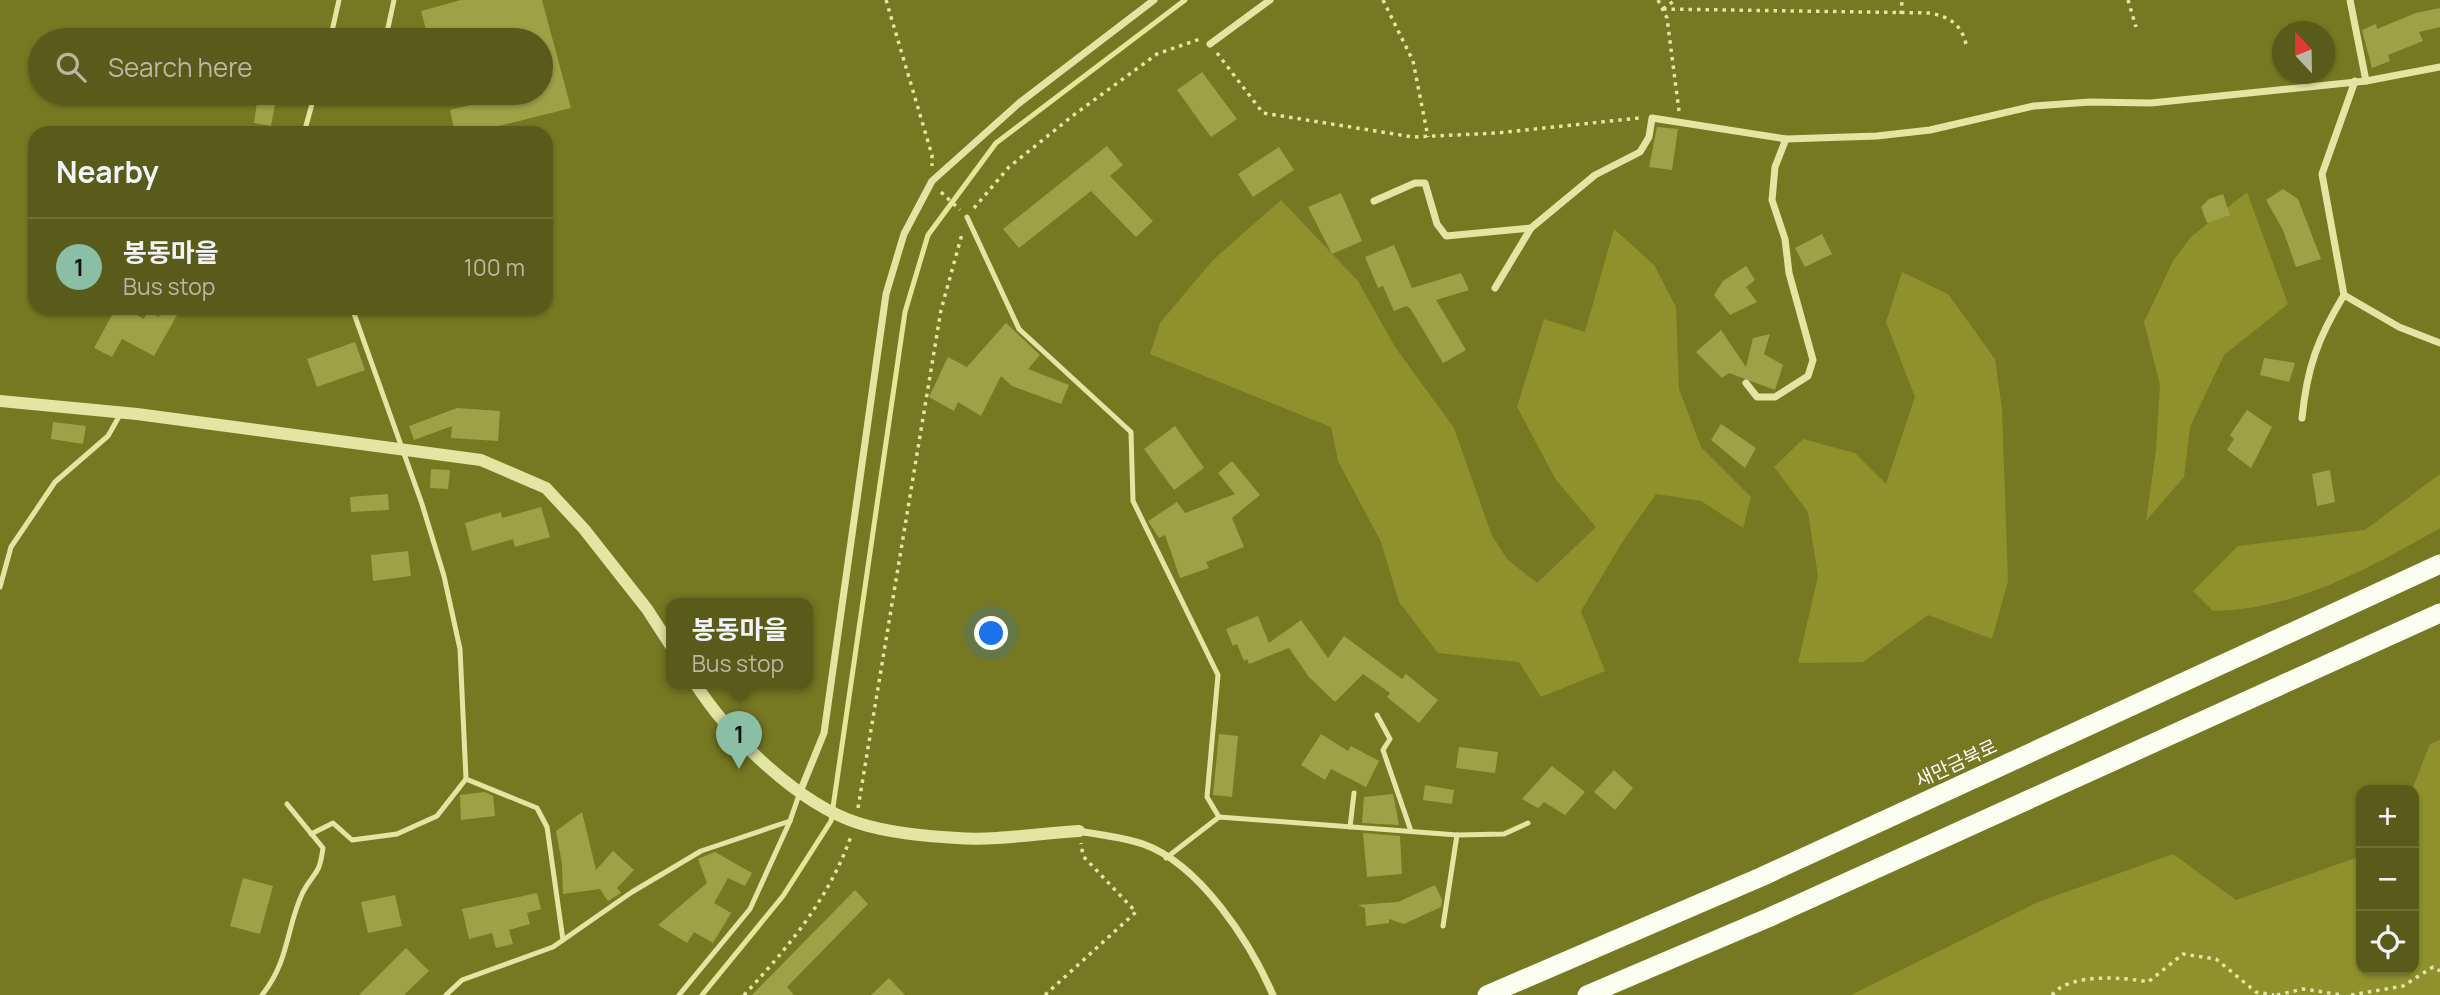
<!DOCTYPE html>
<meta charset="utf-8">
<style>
:root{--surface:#585b1a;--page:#616427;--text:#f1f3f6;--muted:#b7b9a2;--line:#6d7039;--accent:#8abfa5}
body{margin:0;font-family:Manrope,"Noto Sans KR",sans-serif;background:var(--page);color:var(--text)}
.controls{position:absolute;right:21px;bottom:21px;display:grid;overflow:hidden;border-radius:14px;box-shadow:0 2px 5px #0004}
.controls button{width:63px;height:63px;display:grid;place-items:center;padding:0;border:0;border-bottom:2px solid var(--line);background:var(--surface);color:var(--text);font:35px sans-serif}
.compass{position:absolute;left:2272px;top:21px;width:63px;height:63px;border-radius:50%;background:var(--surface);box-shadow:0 2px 5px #0004;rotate:338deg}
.you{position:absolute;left:992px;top:634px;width:24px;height:24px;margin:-18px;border:5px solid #fff;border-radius:50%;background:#1a73e8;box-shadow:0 0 0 10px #1a73e833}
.badge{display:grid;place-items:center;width:46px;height:46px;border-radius:50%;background:var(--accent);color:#111;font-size:23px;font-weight:700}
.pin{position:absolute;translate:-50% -58px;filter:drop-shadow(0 2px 4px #0008)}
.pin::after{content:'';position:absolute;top:37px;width:24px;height:21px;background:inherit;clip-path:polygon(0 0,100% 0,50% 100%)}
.popup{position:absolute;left:666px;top:598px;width:147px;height:91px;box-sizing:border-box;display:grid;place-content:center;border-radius:14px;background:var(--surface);filter:drop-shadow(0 2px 5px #0005);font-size:23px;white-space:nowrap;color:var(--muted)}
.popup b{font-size:26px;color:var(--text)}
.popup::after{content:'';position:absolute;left:50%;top:100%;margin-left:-14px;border:14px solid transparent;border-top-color:var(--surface)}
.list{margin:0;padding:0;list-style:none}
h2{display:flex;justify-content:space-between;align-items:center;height:91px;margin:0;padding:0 28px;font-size:30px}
h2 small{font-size:23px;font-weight:400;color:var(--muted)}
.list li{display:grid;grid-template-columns:46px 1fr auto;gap:21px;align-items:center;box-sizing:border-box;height:98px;padding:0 28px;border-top:2px solid var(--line)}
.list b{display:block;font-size:26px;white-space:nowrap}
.list p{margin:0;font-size:23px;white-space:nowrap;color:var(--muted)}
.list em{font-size:23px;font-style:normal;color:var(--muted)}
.icon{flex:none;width:38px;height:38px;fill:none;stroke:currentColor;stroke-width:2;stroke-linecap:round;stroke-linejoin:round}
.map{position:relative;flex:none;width:2440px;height:995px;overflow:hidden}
.search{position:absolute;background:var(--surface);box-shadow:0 2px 5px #0004;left:28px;top:28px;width:525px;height:77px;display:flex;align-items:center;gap:18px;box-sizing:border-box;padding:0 24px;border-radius:38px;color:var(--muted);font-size:26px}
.panel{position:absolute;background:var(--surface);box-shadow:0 2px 5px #0004;left:28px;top:126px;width:525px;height:189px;border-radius:21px}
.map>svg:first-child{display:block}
.green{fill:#8e912c}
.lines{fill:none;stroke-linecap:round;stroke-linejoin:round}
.stream{stroke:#e5e697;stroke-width:5}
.building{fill:#9ea146}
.path{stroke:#e3e5a3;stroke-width:3.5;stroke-dasharray:3.5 5;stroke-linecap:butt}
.service{stroke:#e3e5a3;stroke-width:5}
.minor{stroke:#e3e5a3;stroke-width:7}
.tertiary{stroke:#e3e5a3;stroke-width:12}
.trunk{stroke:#fcfef2;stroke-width:19}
.labels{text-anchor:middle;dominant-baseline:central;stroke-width:7;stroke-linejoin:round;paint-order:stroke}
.street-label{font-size:19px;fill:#fff;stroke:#767922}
</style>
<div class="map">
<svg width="2440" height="995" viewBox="0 0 2440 995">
<rect width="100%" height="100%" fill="#767922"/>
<g class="green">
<path d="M2247,192L2288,304L2224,355L2190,427L2184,477L2146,521L2156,450L2160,385L2144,322L2173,261L2191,237Z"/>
<path d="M1281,200L1358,281L1395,347L1454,428L1492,536L1508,560L1537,583L1596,527L1556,480L1517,407L1544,319L1585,332L1614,229L1654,265L1676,307L1679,389L1701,447L1751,497L1743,528L1701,501L1656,494L1623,541L1581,611L1605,671L1541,697L1519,662L1438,653L1399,602L1381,542L1338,461L1331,427L1150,354L1160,323L1212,261Z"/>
<path d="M1902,272L1948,294L1995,359L2002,409L2008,581L1992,639L1928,615L1863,662L1798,663L1818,576L1808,512L1774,467L1803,439L1855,453L1886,484L1915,397L1886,322Z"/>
<path d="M2440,474V528C2370,568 2295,610 2213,611L2193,591L2238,546L2365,530Z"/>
<path d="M2440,740V995H1851L2038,902L2173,854L2236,900L2361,856V969H2414L2412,790L2430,744Z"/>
</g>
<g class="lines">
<path class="stream" d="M702,995L783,896L831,821L905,312L928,235L996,143L1185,0"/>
</g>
<g class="building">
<path d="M461,0H542L571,108L471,133H455L450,110L519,93H541V40H452V35L429,40L421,11Z"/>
<path d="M2440,8V27L2419,32L2423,41L2388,55L2390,61L2372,68L2362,30L2376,24L2377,29L2416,13Z"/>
<path d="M1202,72L1237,119L1211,137L1177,90Z"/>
<path d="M257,102L275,105L271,126L254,123Z"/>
<path d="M1657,127L1678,129L1672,170L1649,167Z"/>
<path d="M1107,146L1123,165L1110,176L1153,221L1136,237L1091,191L1019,248L1003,229Z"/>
<path d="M1279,147L1294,170L1253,197L1238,174Z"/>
<path d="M2283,189L2298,199L2321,259L2296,267L2283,230L2266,200Z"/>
<path d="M1341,193L1362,241L1332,254L1308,207Z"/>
<path d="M2223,194L2230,215L2207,223L2201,207L2209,199Z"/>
<path d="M1822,234L1832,254L1805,267L1795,248Z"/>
<path d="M1394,245L1412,288L1461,273L1469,290L1436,300L1466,350L1443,363L1410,308L1406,306L1394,311L1383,286L1378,288L1365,257Z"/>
<path d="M1746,266L1755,280L1746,287L1757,302L1730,315L1714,295L1723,281Z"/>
<path d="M116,308H125L144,319L148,311L159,317L162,308H181L154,356L122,339L112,357L94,348Z"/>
<path d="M1006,323L1040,355L1028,369L1069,385L1061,404L1012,386L1001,376L981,416L958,402L954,411L929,397L948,357L967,367Z"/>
<path d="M1721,330L1746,367L1753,338L1770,334L1764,354L1783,365L1775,390L1729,373L1722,378L1696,352Z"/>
<path d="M355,342L365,370L317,387L307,359Z"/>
<path d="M2264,358L2295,363L2289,382L2260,375Z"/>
<path d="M457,408L500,411L498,441L451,438L452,426L414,440L409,426Z"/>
<path d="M2247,410L2272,427L2251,468L2227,450L2234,439L2230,435Z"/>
<path d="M53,422L86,426L83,444L51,439Z"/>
<path d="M1721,424L1756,448L1745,468L1711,440Z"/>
<path d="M1175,426L1204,468L1174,490L1144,449Z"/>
<path d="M1232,461L1260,495L1232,518L1244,547L1206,562L1209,568L1180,578L1165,535L1159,538L1148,521L1177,502L1185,513L1235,494L1218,473Z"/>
<path d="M431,469L450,470L448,489L430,488Z"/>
<path d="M2330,470L2335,502L2317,506L2312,474Z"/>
<path d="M388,494L389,510L351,512L350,497Z"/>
<path d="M541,507L550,537L515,547L513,539L472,551L465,523L501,512L502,518Z"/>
<path d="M408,551L411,576L373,581L371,555Z"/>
<path d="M1258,616L1269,643L1301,620L1328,658L1344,636L1402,679L1406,674L1438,700L1419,723L1387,697L1390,693L1363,674L1335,702L1309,677L1289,648L1249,664L1247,659L1244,661L1237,644L1233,646L1226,629Z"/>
<path d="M1219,734L1238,736L1232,797L1213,795Z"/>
<path d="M1321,734L1348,751L1351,746L1379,761L1366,787L1331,769L1325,780L1301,765Z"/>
<path d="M1459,747L1498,752L1495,773L1456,768Z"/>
<path d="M1552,766L1585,792L1565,815L1544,802L1538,808L1522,799Z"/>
<path d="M1614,770L1633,788L1615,810L1594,792Z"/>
<path d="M1425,785L1454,790L1452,804L1423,800Z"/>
<path d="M485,792L493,796L495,816L461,820L460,795Z"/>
<path d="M1393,794L1399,825L1362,823L1364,797Z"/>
<path d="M582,812L596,870L613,851L634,870L617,888L621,893L608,901L600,889L563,894L562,864L556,831Z"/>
<path d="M1363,833L1400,836L1402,874L1367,877Z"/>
<path d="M715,852L752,873L745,886L728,878L714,903L731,913L713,943L694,932L687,943L658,925L707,883L698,859Z"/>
<path d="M243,878L273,886L260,934L230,926Z"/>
<path d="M1435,885L1442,900L1441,907L1404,924L1389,919V923L1366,926L1365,908L1358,905L1398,902Z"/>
<path d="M855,890L868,904L787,987L794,995H752Z"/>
<path d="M537,893L541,909L527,913L530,924L509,930L513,944L496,948L492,933L469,939L462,909Z"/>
<path d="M395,895L402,926L368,933L361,902Z"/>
<path d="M406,948L429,971L404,995H359Z"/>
<path d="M889,978L905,995H871Z"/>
</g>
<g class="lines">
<g class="path">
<path d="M886,0L932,155V166"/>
<path d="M1383,0L1413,61L1428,137"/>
<path d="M1658,0L1667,18L1679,111"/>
<path d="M2128,0L2136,27"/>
<path d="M1663,9L1930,13C1950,17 1961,24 1966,44"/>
<path d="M1663,9L1675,0"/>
<path d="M1901,14L1902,0"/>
<path d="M1217,53L1263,113L1413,137L1497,133L1639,118"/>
<path d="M941,192L960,210"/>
<path d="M974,208L1009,167L1075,114L1157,54L1200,39"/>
<path d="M858,808L941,310L962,234"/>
<path d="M744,995C788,948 830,897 851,836"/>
<path d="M1045,995L1136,912L1083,856L1081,843"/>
<path d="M2052,995C2069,973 2123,977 2148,982L2183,954L2216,959L2256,992L2274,995"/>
<path d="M2277,995L2303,989L2343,995"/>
<path d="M2351,995L2403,986L2433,967L2440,971"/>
</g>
<g class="service">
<path d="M331,36L386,37L394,0"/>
<path d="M330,40L339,0"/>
<path d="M304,133L315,93"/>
<path d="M967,217L1019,329L1131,432L1133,501L1218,675L1207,797L1219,817"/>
<path d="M352,308L422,504L444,576L460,649L466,779"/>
<path d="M0,587L11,547L55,482L108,436L121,413"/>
<path d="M1377,715L1390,739L1383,750L1411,831"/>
<path d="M1350,827L1354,793"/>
<path d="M311,834L333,823L352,840L397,834L437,816L466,779L537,808L547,827L563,940"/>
<path d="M1166,858L1219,817L1457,835L1504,834L1528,823"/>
<path d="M1443,926L1457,835"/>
<path d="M262,995C290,960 286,927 303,892C315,870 319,877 323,848L287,804"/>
<path d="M446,995L462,980L553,947L632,892L701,851L790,821L800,792"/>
<path d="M679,995L750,909L790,821"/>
</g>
<g class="minor">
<path d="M2350,0L2366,81"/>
<path d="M1210,44L1270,0"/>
<path d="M2355,81L2322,174L2344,295L2399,327L2440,343"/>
<path d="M1374,201L1415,183H1425L1437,224L1446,236L1531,228"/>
<path d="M1495,288L1531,228L1595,175L1640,152L1649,137L1652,118L1786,139L1877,136L1930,130L2034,106L2090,102L2151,103L2366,81L2440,67"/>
<path d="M1746,383L1757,397H1775L1808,376L1813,360L1789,273L1785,239L1772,200L1775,167L1786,139"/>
<path d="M2302,418C2307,367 2318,338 2344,295"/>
<path d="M800,792L824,733L886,294L904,234L932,181L1018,104L1154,0"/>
<path d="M1079,831C1100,835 1123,837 1143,844C1200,864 1250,942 1273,995"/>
</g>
<g class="tertiary">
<path d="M0,401L137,414L481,460L546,488L584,529L647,609L671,646"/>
<path d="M695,683C728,735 798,804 858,823C889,833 925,836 957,838C997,841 1040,833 1079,831"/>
</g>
<g class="trunk">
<path d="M1487,995L1761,877L2440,564"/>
<path d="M1587,995L1770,917L2440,613"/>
</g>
</g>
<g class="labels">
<g class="street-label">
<text transform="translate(1956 763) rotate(-25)">새만금북로</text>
</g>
</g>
</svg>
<div class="controls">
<button>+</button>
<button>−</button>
<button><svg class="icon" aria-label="locate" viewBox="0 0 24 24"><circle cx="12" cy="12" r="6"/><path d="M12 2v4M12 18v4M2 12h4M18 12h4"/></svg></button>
</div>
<svg class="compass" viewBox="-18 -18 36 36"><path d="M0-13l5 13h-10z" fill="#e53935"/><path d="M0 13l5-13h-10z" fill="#b7b9a2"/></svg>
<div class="you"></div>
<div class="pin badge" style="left:739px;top:769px">1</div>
<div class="popup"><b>봉동마을</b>Bus stop</div>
<div class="search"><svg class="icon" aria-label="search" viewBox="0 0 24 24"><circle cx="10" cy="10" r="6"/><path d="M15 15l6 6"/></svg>Search here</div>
<section class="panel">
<h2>Nearby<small></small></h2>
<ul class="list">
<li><span class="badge">1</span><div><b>봉동마을</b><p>Bus stop</p></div><em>100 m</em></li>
</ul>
</section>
</div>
